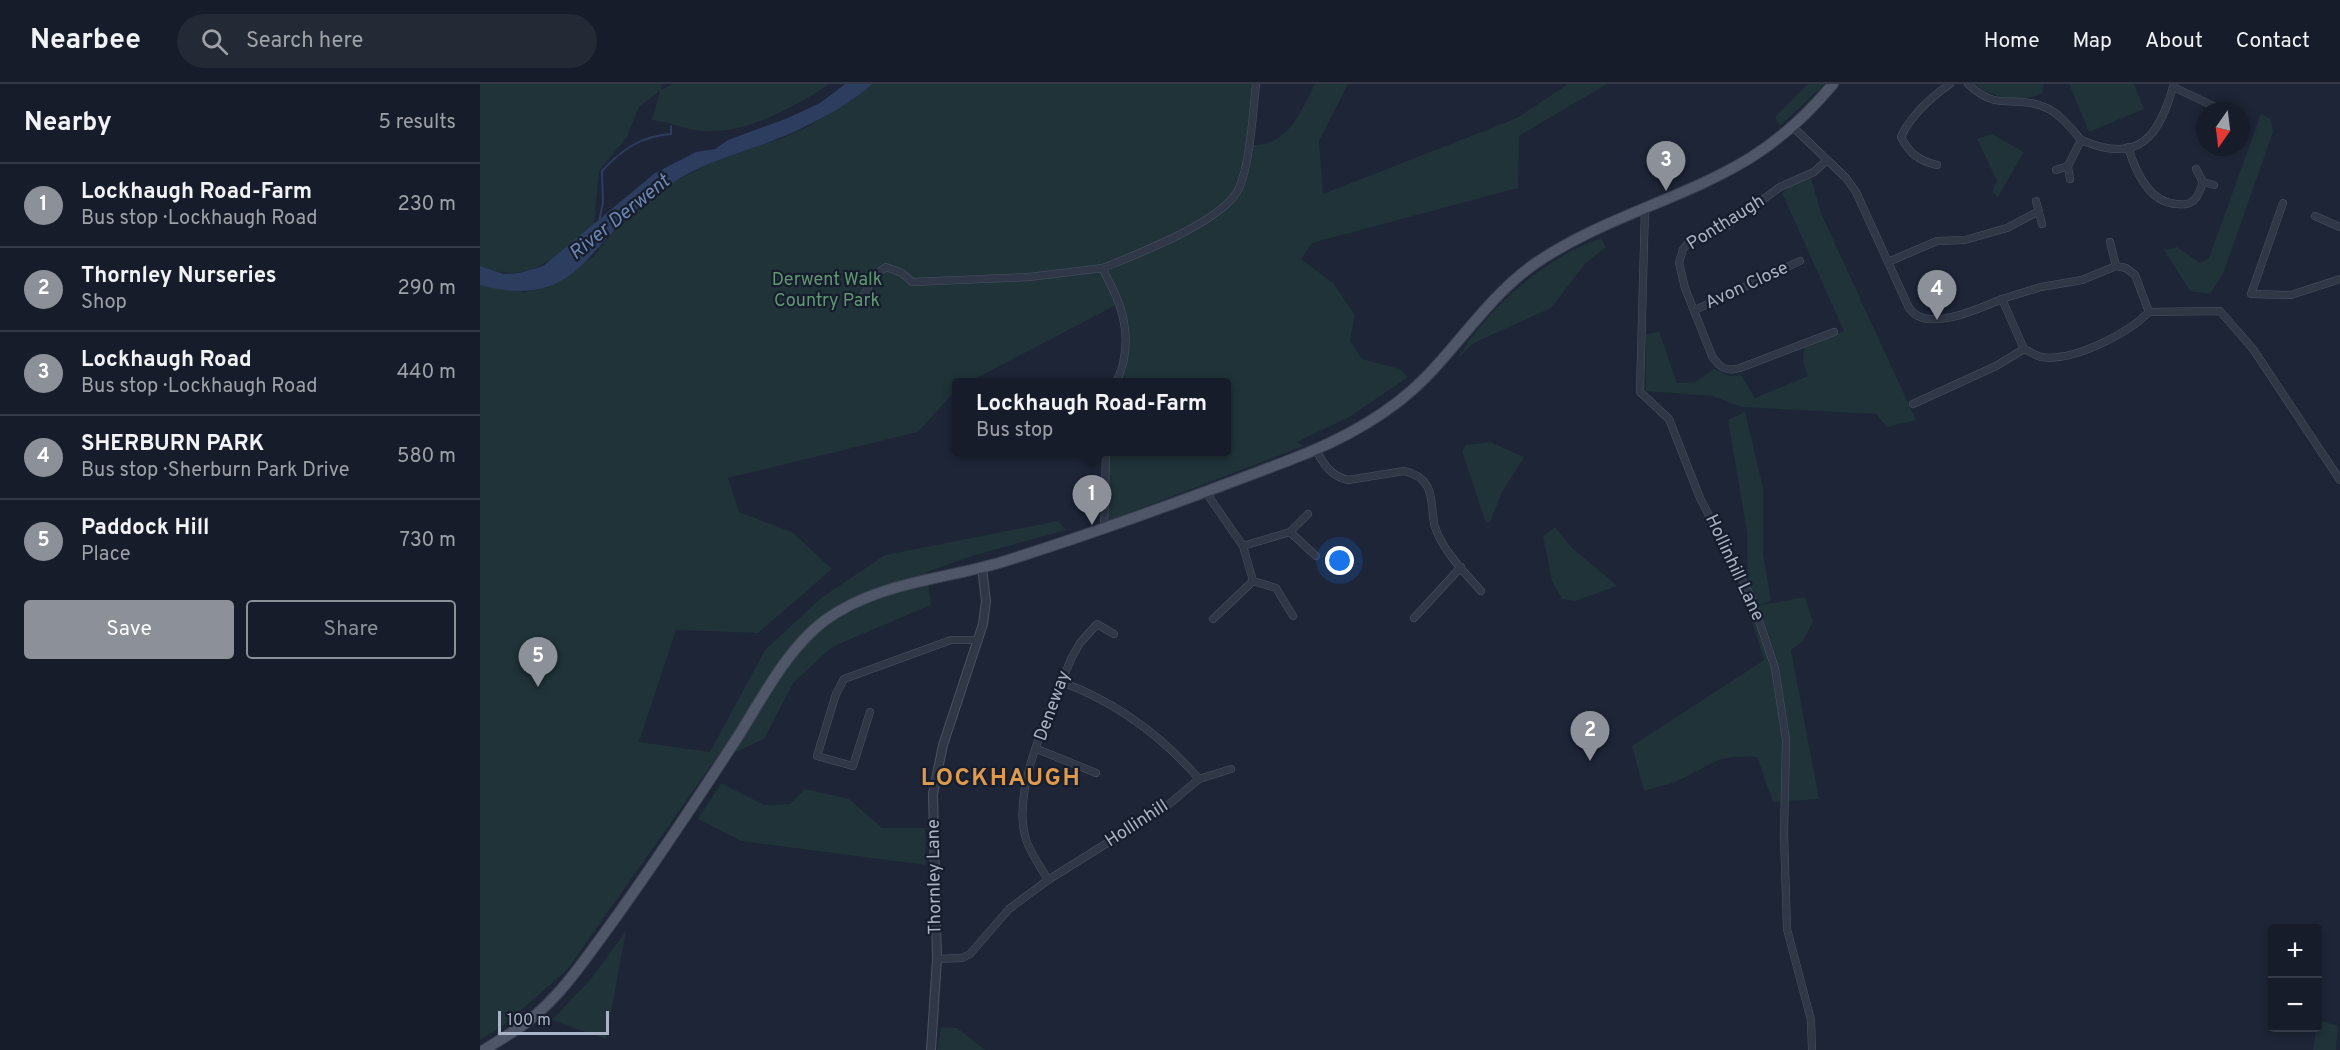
<!DOCTYPE html>
<meta charset="utf-8">
<style>
:root{--surface:#161c29;--page:#232935;--text:#f1f3f6;--muted:#9ea1a8;--line:#353a46;--accent:#8c9099}
body{margin:0;font-family:Overpass,sans-serif;background:var(--page);color:var(--text)}
.controls{position:absolute;right:18px;bottom:18px;display:grid;overflow:hidden;border-radius:6px;box-shadow:0 3px 9px #0003}
.controls button{width:54px;height:54px;display:grid;place-items:center;padding:0;border:0;border-bottom:2px solid var(--line);background:var(--surface);color:var(--text);font:30px sans-serif}
.compass{position:absolute;left:1716px;top:18px;width:54px;height:54px;border-radius:50%;background:var(--surface);box-shadow:0 3px 9px #0003;rotate:194deg}
.scale{position:absolute;left:18px;bottom:15px;width:111px;box-sizing:border-box;padding-left:6px;border:3px solid #aab2c5;border-top:0;font-size:16px;line-height:21px;white-space:nowrap;color:#aab2c5;-webkit-text-stroke:4px #161d2c;paint-order:stroke}
.you{position:absolute;left:860px;top:477px;width:21px;height:21px;margin:-15px;border:4px solid #fff;border-radius:50%;background:#1a73e8;box-shadow:0 0 0 9px #1a73e833}
.badge{display:grid;place-items:center;width:39px;height:39px;border-radius:50%;background:var(--accent);color:#fff;font-size:20px;font-weight:700}
.pin{position:absolute;translate:-50% -50px;filter:drop-shadow(0 2px 3px #0008)}
.pin::after{content:'';position:absolute;top:32px;width:21px;height:18px;background:inherit;clip-path:polygon(0 0,100% 0,50% 100%)}
.popup{position:absolute;left:472px;top:294px;width:279px;height:78px;box-sizing:border-box;display:grid;place-content:center;border-radius:6px;background:var(--surface);filter:drop-shadow(0 2px 4px #0005);font-size:20px;white-space:nowrap;color:var(--muted)}
.popup b{font-size:22px;color:var(--text)}
.popup::after{content:'';position:absolute;left:50%;top:100%;margin-left:-12px;border:12px solid transparent;border-top-color:var(--surface)}
.list{margin:0;padding:0;list-style:none}
h2{display:flex;justify-content:space-between;align-items:center;height:78px;margin:0;padding:0 24px;font-size:26px}
h2 small{font-size:20px;font-weight:400;color:var(--muted)}
.list li{display:grid;grid-template-columns:39px 1fr auto;gap:18px;align-items:center;box-sizing:border-box;height:84px;padding:0 24px;border-top:2px solid var(--line)}
.list b{display:block;font-size:22px;white-space:nowrap}
.list p{margin:0;font-size:20px;white-space:nowrap;color:var(--muted)}
.list em{font-size:20px;font-style:normal;color:var(--muted)}
.actions{display:flex;gap:12px;padding:18px 24px}
.actions a{flex:1;padding:14px 0;border:2px solid var(--accent);border-radius:6px;text-align:center;font-size:21px;color:var(--accent)}
.actions .main{background:var(--accent);color:#fff}
.icon{flex:none;width:33px;height:33px;fill:none;stroke:currentColor;stroke-width:2;stroke-linecap:round;stroke-linejoin:round}
.map{position:relative;flex:none;width:1860px;height:966px;overflow:hidden}
header{display:flex;align-items:center;gap:36px;box-sizing:border-box;height:84px;padding:0 30px;background:var(--surface);border-bottom:2px solid var(--line)}
header strong{font-size:28px}
nav{display:flex;gap:33px;margin-inline-start:auto;font-size:21px}
.search{width:420px;height:54px;background:var(--page);display:flex;align-items:center;gap:15px;box-sizing:border-box;padding:0 21px;border-radius:33px;color:var(--muted);font-size:22px}
main{display:flex}
aside{flex:1;background:var(--surface)}
.map>svg:first-child{display:block}
.green{fill:#1f3338}
.water{fill:#2c3d5f}
.lines{fill:none;stroke-linecap:round;stroke-linejoin:round}
.stream{stroke:#2c3d5f;stroke-width:2}
.minor-casing{stroke:#4b5263;stroke-width:8}
.tertiary-casing{stroke:#4b5263;stroke-width:10}
.primary-casing{stroke:#3a4151;stroke-width:12}
.minor{stroke:#303848;stroke-width:7}
.tertiary{stroke:#303848;stroke-width:8}
.primary{stroke:#4e5668;stroke-width:10}
.labels{text-anchor:middle;dominant-baseline:central;stroke-width:4.5;stroke-linejoin:round;paint-order:stroke}
.street-label{font-size:18px;fill:#aab2c5;stroke:#161d2c}
.park-label{font-size:18px;fill:#609772;stroke:#161d2c}
.water-label{font-size:20px;font-style:italic;fill:#6e85b2;stroke:#161d2c}
.district-label{font-size:24px;font-weight:bold;letter-spacing:1.5px;fill:#de9a4c;stroke:#161d2c}
</style>
<header>
<strong>Nearbee</strong>
<div class="search"><svg class="icon" aria-label="search" viewBox="0 0 24 24"><circle cx="10" cy="10" r="6"/><path d="M15 15l6 6"/></svg>Search here</div>
<nav><a>Home</a><a>Map</a><a>About</a><a>Contact</a></nav>
</header>
<main>
<aside>
<h2>Nearby<small>5 results</small></h2>
<ul class="list">
<li><span class="badge">1</span><div><b>Lockhaugh Road-Farm</b><p>Bus stop · Lockhaugh Road</p></div><em>230 m</em></li>
<li><span class="badge">2</span><div><b>Thornley Nurseries</b><p>Shop</p></div><em>290 m</em></li>
<li><span class="badge">3</span><div><b>Lockhaugh Road</b><p>Bus stop · Lockhaugh Road</p></div><em>440 m</em></li>
<li><span class="badge">4</span><div><b>SHERBURN PARK</b><p>Bus stop · Sherburn Park Drive</p></div><em>580 m</em></li>
<li><span class="badge">5</span><div><b>Paddock Hill</b><p>Place</p></div><em>730 m</em></li>
</ul>
<div class="actions"><a class="main">Save</a><a>Share</a></div>
</aside>
<div class="map">
<svg width="1860" height="966" viewBox="0 0 1860 966">
<rect width="100%" height="100%" fill="#1d2537"/>
<g class="green">
<path d="M0,0H182L181,6L193,0H350C314,23 265,51 221,47C204,45 189,38 172,36L180,7L159,23L147,53L119,87L114,140C76,171 51,203 0,182Z"/>
<path d="M393,0H776L769,61C808,63 820,29 835,0H868L839,57L843,110L1037,34L1088,0H1127L1039,52L1038,104L832,159L821,175L853,199L875,231L870,257L882,275L920,285L928,293L871,332L817,358L824,362L625,438L626,368H747V298H636L647,247L638,220L489,298H477V305L438,348L248,394L259,428L312,448L352,485L278,549L196,546L159,658L230,668L285,566L341,514L405,471L578,437L586,446L495,471L447,488L451,521L352,563L314,598L284,655L258,667L240,669L87,886L24,941L0,956V201L44,208L68,203L114,172L132,149L188,101L240,74L300,55L331,41Z"/>
<path d="M1328,0H1345L1300,42L1295,33Z"/>
<path d="M1496,0H1564L1562,9C1545,19 1510,15 1496,0Z"/>
<path d="M1589,0H1654L1664,25L1609,48Z"/>
<path d="M1781,30L1791,35L1793,48L1743,190L1730,210L1710,207L1684,166L1697,163L1720,179L1729,174Z"/>
<path d="M1512,50L1544,68L1518,113L1512,108L1517,97L1497,55Z"/>
<path d="M1331,94L1341,129L1436,336L1407,343L1396,330L1262,323L1232,312L1166,307V251L1179,247L1197,299L1215,298L1234,285L1250,292L1261,291L1275,314L1328,292L1323,278L1324,264L1364,247L1302,109L1315,99Z"/>
<path d="M1121,154L1126,163L1105,180L1071,224L994,259L978,274C1008,222 1065,174 1121,154Z"/>
<path d="M1265,328L1283,404V470L1291,517L1276,522L1325,513L1333,538L1323,557L1311,566L1339,715L1293,718L1277,673C1235,670 1235,680 1201,695C1190,701 1176,703 1164,707L1152,662L1284,576L1268,524L1267,449L1248,336Z"/>
<path d="M1010,358L1044,373L1022,408L1010,438L1006,439L982,367L986,361Z"/>
<path d="M1075,443L1091,463L1137,502L1095,517L1082,515L1072,497L1063,452Z"/>
<path d="M241,699L284,721L310,720L325,705L369,715L402,744H445L446,781L261,757L218,735Z"/>
<path d="M146,847L126,955L72,936L111,895Z"/>
<path d="M1838,936L1858,942L1856,966H1833Z"/>
<path d="M461,943L477,944L505,966H457Z"/>
</g>
<path class="water" d="M365,0H393C366,22 334,40 302,53C264,69 224,77 189,101C169,114 150,131 133,148C113,168 96,194 67,203C45,210 22,207 0,201V182L24,190L39,189L63,182L175,89L216,68L235,65L248,56L308,34L340,19Z"/>
<g class="lines">
<path class="stream" d="M119,138L123,118L122,87C142,65 162,52 191,50V42"/>
<g class="minor-casing">
<g id="minor">
<path d="M1488,0C1518,28 1530,11 1562,22C1579,28 1590,43 1601,56"/>
<path d="M1693,3L1744,27"/>
<path d="M1313,43L1366,94L1376,108L1429,224C1446,250 1500,224 1522,215L1544,265C1549,267 1556,272 1561,273C1593,278 1647,250 1669,228"/>
<path d="M1648,63C1655,86 1669,119 1697,120C1703,121 1711,120 1715,115C1719,111 1721,103 1723,98L1716,85"/>
<path d="M1347,76L1334,88L1300,103L1248,141L1209,158L1203,165L1199,179L1205,204L1232,272C1240,284 1246,288 1260,284L1354,248"/>
<path d="M1457,81C1439,77 1429,69 1421,53C1431,31 1450,14 1470,0"/>
<path d="M1576,86L1588,82"/>
<path d="M1590,95L1588,82L1601,56C1659,81 1679,53 1694,0"/>
<path d="M1723,98L1734,101"/>
<path d="M1556,117L1562,140"/>
<path d="M1803,119L1771,210L1811,211L1860,195"/>
<path d="M1165,124L1160,308L1189,335L1220,414L1271,513L1295,584L1306,656L1304,750L1307,845L1331,936L1332,966"/>
<path d="M1835,132L1860,143"/>
<path d="M1630,158L1636,182"/>
<path d="M1408,178L1457,157L1485,156L1527,144L1559,127"/>
<path d="M1522,215L1561,203L1602,196L1636,182L1646,184L1655,191L1669,228"/>
<path d="M378,219L388,205L386,197L406,183L422,189L432,198L549,193L623,184"/>
<path d="M1215,226L1320,177"/>
<path d="M1669,228L1740,227L1773,265L1860,396"/>
<path d="M636,298C650,271 648,238 635,210C631,201 626,193 623,184C655,171 745,137 759,104C770,80 773,28 776,0"/>
<path d="M1433,320L1516,282L1544,265"/>
<path d="M836,366C844,381 851,392 868,396L924,387C934,389 942,393 947,402C954,414 951,430 955,443C963,467 985,489 1001,507"/>
<path d="M725,407L763,462L810,448L836,472"/>
<path d="M624,445L626,368"/>
<path d="M810,448L828,430"/>
<path d="M773,497L796,504L813,532"/>
<path d="M934,534L981,483"/>
<path d="M733,535L773,497L763,462"/>
<path d="M390,628L373,682L337,672L356,610L364,595L471,556H499"/>
<path d="M557,665L616,689"/>
<path d="M719,695L751,685"/>
<path d="M568,796C561,783 550,769 546,755C530,705 572,623 591,575L600,559L617,540L634,550"/>
<path d="M457,875L482,874L490,870L529,825L568,796L688,721L719,695C682,652 635,618 582,598"/>
</g>
</g>
<g class="tertiary-casing">
<path id="tertiary" d="M451,966L457,875L453,710L463,661L503,540L506,517L502,484"/>
</g>
<g class="primary-casing">
<path id="primary" d="M4,966C18,957 34,948 47,938C81,912 106,874 131,840C175,779 216,717 257,654C282,615 306,566 344,537C397,498 462,496 522,478C618,448 713,413 807,377C858,358 908,332 946,293C982,256 1011,211 1053,181C1120,134 1202,116 1270,74C1302,54 1329,29 1353,0"/>
</g>
<use href="#minor" class="minor"/>
<use href="#tertiary" class="tertiary"/>
<use href="#primary" class="primary"/>
</g>
<g class="labels">
<g class="street-label">
<text transform="translate(1246 139) rotate(-32)">Ponthaugh</text>
<text transform="translate(1267 202) rotate(-25)">Avon Close</text>
<text transform="translate(1254 484) rotate(65)">Hollinhill Lane</text>
<text transform="translate(573 622) rotate(-70)">Deneway</text>
<text transform="translate(657 740) rotate(-33)">Hollinhill</text>
<text transform="translate(455 793) rotate(-91)">Thornley Lane</text>
</g>
<g class="park-label">
<text x="347" y="196">Derwent Walk<tspan x="347" dy="21">Country Park</tspan></text>
</g>
<g class="water-label">
<text transform="translate(140 134) rotate(-39)">River Derwent</text>
</g>
<g class="district-label">
<text x="521" y="695">LOCKHAUGH</text>
</g>
</g>
</svg>
<div class="controls">
<button>+</button>
<button>−</button>
</div>
<svg class="compass" viewBox="-18 -18 36 36"><path d="M0-13l5 13h-10z" fill="#e53935"/><path d="M0 13l5-13h-10z" fill="#9ea1a8"/></svg>
<div class="scale">100 m</div>
<div class="you"></div>
<div class="pin badge" style="left:612px;top:441px">1</div>
<div class="popup"><b>Lockhaugh Road-Farm</b>Bus stop</div>
<div class="pin badge" style="left:1110px;top:677px">2</div>
<div class="pin badge" style="left:1186px;top:107px">3</div>
<div class="pin badge" style="left:1457px;top:236px">4</div>
<div class="pin badge" style="left:58px;top:603px">5</div>
</div>
</main>
